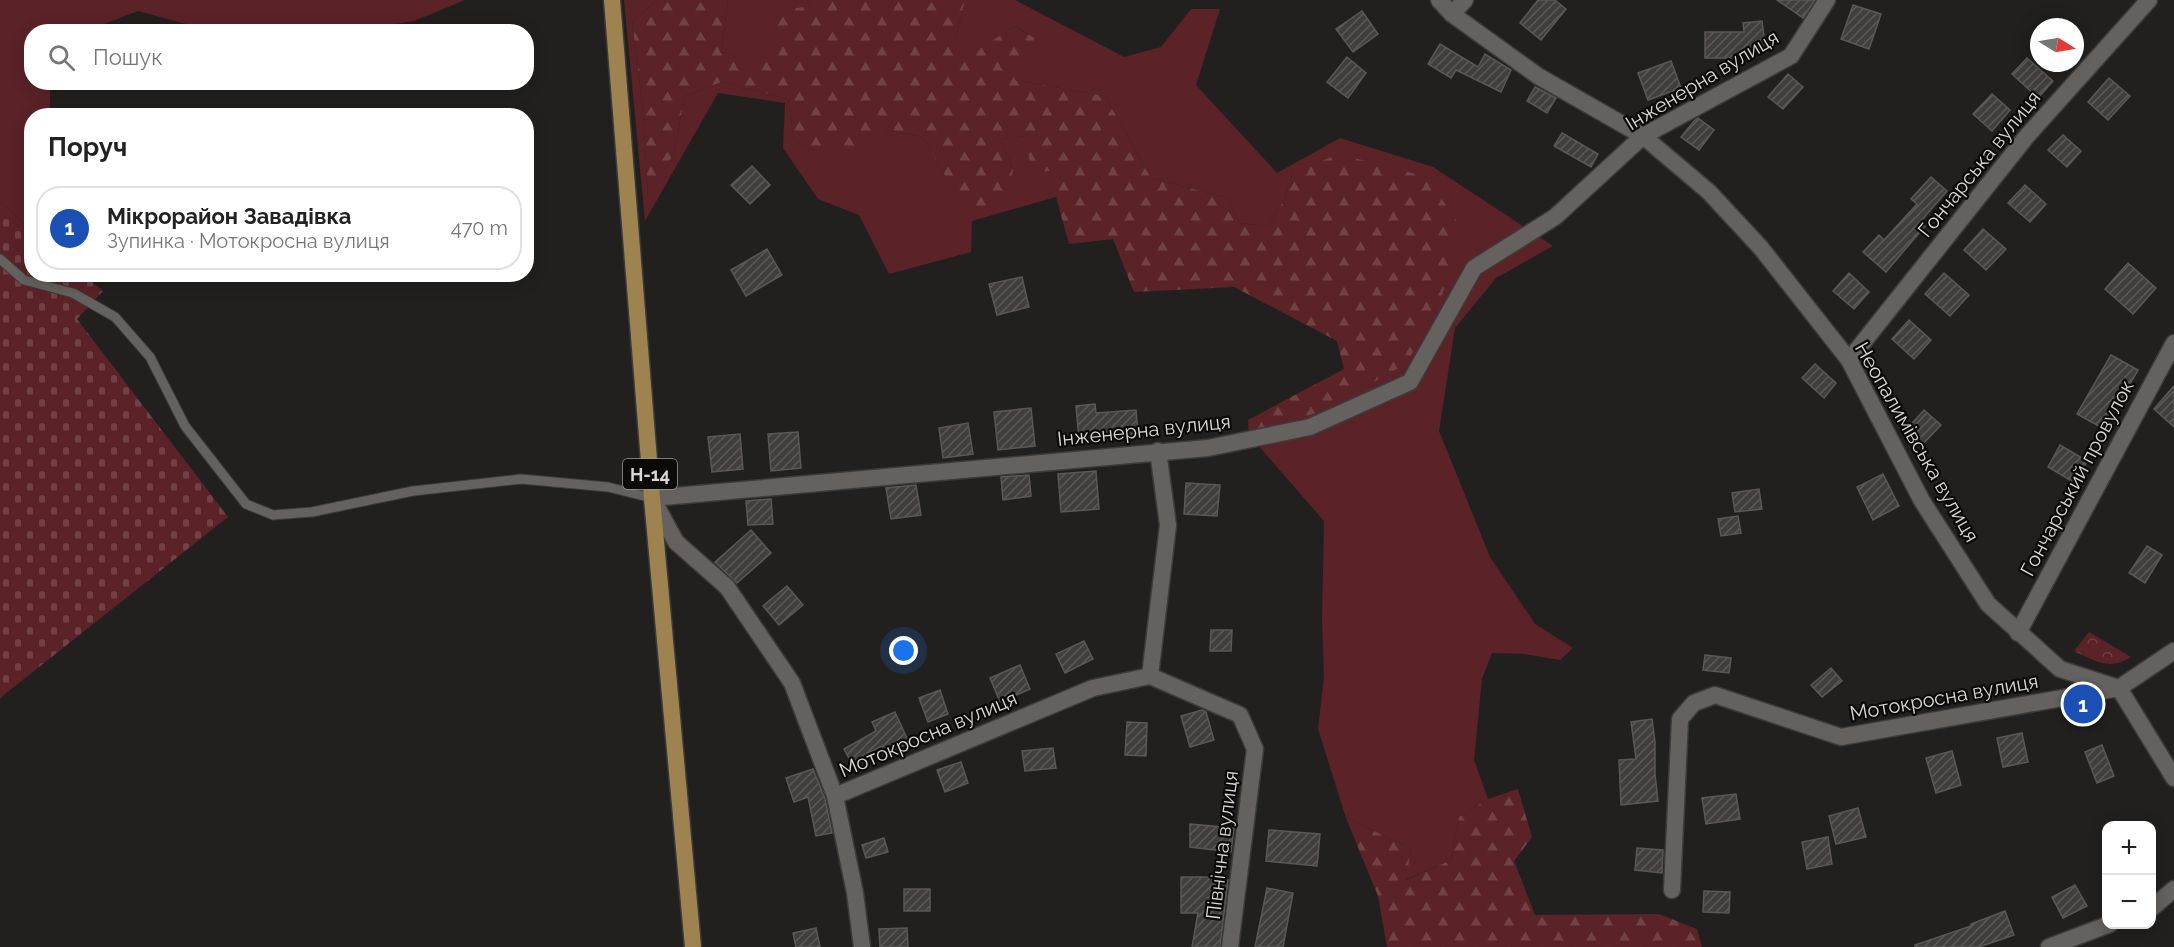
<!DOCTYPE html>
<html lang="uk">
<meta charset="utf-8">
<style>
:root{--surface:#fff;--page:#f6f6f6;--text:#222;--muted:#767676;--line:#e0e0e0;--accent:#ea580c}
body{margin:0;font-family:Raleway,sans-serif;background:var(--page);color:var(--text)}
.controls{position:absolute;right:18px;bottom:18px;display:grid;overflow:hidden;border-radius:12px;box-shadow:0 3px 15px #0003}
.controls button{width:54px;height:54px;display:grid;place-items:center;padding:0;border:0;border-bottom:2px solid var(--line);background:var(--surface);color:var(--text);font:30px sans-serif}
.compass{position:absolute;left:2030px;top:18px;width:54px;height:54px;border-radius:50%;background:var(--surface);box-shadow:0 3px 15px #0003;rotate:101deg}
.you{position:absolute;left:904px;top:651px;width:21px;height:21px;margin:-15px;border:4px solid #fff;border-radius:50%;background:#1a73e8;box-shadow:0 0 0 9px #1a73e833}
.badge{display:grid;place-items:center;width:39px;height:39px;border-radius:50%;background:var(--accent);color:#fff;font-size:20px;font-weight:700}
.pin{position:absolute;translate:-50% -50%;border:3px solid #fff;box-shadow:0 2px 6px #0006}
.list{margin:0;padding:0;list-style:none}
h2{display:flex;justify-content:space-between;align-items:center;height:78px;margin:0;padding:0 24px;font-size:26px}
h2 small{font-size:20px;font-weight:400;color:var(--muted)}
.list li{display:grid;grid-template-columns:39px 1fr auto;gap:18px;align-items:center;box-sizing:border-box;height:84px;margin:0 12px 12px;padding:0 12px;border:2px solid var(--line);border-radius:24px}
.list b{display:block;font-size:22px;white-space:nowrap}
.list p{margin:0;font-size:20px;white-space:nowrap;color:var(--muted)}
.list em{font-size:20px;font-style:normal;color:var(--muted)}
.icon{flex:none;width:33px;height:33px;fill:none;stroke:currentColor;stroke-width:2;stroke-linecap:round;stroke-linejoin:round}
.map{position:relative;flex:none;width:2174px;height:947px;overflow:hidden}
.search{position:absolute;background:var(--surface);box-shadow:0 3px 15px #0003;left:24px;top:24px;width:510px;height:66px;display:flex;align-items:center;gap:15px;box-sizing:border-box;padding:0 21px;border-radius:24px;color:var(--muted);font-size:22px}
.panel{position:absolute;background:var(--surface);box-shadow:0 3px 15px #0003;left:24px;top:108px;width:510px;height:174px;border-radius:24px}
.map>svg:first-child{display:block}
.grass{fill:#5b2228}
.forest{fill:url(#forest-firs)}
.cemetery{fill:url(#cemetery-stones)}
.park{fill:url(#park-crowns)}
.building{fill:url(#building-hatch);stroke:#5b5756;stroke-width:1.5}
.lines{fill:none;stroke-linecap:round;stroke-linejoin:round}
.service-casing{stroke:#3d3b3a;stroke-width:11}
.minor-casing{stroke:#3d3b3a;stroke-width:19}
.primary-casing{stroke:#3d3b3a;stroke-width:19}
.service{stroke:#64615e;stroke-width:9}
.minor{stroke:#64615e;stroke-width:16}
.primary{stroke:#9e8250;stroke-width:16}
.labels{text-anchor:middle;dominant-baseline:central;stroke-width:4.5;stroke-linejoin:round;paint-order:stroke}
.shield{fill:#0b0a09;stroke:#9c9a99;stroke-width:1.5}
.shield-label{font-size:18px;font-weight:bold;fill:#dad8d7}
.street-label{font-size:20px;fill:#dad8d7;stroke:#0b0a09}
</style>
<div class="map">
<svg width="2174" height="947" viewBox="0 0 2174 947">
<defs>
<pattern id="forest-firs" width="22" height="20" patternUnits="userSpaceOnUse" patternTransform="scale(1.5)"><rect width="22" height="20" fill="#5b2228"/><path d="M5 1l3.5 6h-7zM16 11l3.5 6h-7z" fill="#724146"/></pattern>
<pattern id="cemetery-stones" width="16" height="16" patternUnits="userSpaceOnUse" patternTransform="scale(1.5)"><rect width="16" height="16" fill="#5b2228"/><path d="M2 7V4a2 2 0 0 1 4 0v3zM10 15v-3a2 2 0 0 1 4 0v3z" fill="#724146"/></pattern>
<pattern id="park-crowns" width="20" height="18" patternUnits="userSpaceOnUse" patternTransform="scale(1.5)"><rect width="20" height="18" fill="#5b2228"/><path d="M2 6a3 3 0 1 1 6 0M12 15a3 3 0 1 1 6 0" fill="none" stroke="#724146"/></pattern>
<pattern id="building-hatch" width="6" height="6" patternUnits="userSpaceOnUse" patternTransform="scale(1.5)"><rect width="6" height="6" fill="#413e3d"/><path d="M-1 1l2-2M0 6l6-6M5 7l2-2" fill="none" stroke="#5c5958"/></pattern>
</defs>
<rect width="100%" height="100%" fill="#22201e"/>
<g class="grass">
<path d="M0,0H465L414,21L353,31H212L138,11L86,31L32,32V82L50,83V115L32,116L31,229L0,202Z"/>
<path d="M624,0H658L632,21L643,110L648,198L674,153L685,96L722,82L788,99L794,140L815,151L842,149L885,130L923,137L945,176L1013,170L1001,139L1026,136L1065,169L1056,197L972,221L971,252L889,274L859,215L818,199L783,148L785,103L718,93L645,221Z"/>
<path d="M728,0H807L809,6L782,66L721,52Z"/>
<path d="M965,0H1015L1124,57L1161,47L1191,9H1220L1196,85L1277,173L1340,138L1433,167L1553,246L1496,278L1455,328L1439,431L1490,557L1535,624L1573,648L1560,660L1524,654L1492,653L1482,679L1474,760L1488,799L1459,817L1451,860L1405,880L1411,848L1346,818L1318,729L1324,676L1322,620L1324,521L1249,435L1407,363L1293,172L1285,198L1268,226L1239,223L1228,198L1151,178L1105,96L1014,80L1034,37L1014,26L977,52L955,41Z"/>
</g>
<g class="forest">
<path d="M658,0H728L721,52L781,65L768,13L809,6L807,0H965L955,41L977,51L1014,26L1035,38L1015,80L1105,96L1151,178L1228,198L1239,223L1268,226L1285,198L1293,172L1339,154L1427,177L1460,226L1442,296L1407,363L1325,410L1249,435L1248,420L1344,369L1337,341L1234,287L1134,292L1113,239L1069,244L1056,197L1064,169L1032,173L1025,136L1001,139L1013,170L1009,198L974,212L945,176L923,137L886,130L873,150L815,151L794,140L788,99L722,82L685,96L674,153L648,199L643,110L632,21Z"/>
<path d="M1518,789L1532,837L1514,861L1535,915L1659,914L1697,929L1702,947H1387L1378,896L1346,818L1411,848L1406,880L1451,860L1459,817L1488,799Z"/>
</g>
<path class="cemetery" d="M0,202L31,229L32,274L84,275L103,291L77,319L228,517L0,698Z"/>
<path class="park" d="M2089,632L2131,657C2109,671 2096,661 2074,651Z"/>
<g class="building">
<path d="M1538,0H1555L1566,9L1541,40L1520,23Z"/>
<path d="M1777,0H1815L1803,18Z"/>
<path d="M1853,5L1881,14L1869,49L1841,39Z"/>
<path d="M1362,11L1378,34L1353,52L1336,29Z"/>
<path d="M1762,21L1766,52L1731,56V58H1705V32H1744L1743,23Z"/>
<path d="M1440,44L1478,67L1485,54L1511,70L1501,92L1456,70L1451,78L1428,64Z"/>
<path d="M1347,57L1366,73L1348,98L1327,82Z"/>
<path d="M2027,58L2053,81L2038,98L2012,74Z"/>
<path d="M1671,61L1681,88L1648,100L1638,73Z"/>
<path d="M1788,74L1803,87L1783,109L1768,97Z"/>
<path d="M2109,78L2130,96L2108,120L2088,102Z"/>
<path d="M1535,87L1556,98L1547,113L1527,101Z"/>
<path d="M1992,94L2010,110L1992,131L1973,114Z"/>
<path d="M1698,118L1714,130L1699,150L1681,137L1694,121Z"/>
<path d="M1562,133L1598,154L1591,167L1554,146Z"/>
<path d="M2063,135L2081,151L2067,167L2048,150Z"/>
<path d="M752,166L770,185L750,204L731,185Z"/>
<path d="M1931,177L1947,191L1920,222L1925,226L1886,272L1863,252L1879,235L1884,240L1917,204L1911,199Z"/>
<path d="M2025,185L2046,204L2030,222L2008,203Z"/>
<path d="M1983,229L2006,249L1986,270L1964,250Z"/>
<path d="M767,249L782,275L746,296L731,270Z"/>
<path d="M2128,263L2156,288L2133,314L2105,289Z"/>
<path d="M1849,273L1869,292L1854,309L1833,291Z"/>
<path d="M1944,273L1969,295L1950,316L1925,294Z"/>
<path d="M1022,277L1029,307L997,315L989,284Z"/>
<path d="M1909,320L1931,340L1914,359L1892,339Z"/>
<path d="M2111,355L2138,370L2104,429L2077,414Z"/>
<path d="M1815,364L1836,383L1824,398L1802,378Z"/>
<path d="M2174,386V427L2154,409Z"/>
<path d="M1095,404L1096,413L1136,410L1138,434L1079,439L1076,406Z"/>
<path d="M1031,408L1035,446L998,450L994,412Z"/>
<path d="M1924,410L1941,425L1922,445L1906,430Z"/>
<path d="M968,423L973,454L943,458L939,428Z"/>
<path d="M798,432L801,468L771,471L768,434Z"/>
<path d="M740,434L743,469L712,472L708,437Z"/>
<path d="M2060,445L2087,461L2075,483L2048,467Z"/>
<path d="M1096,471L1099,509L1061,512L1058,474Z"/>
<path d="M1883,474L1899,506L1873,520L1857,487Z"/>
<path d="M1029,475L1031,496L1003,500L1001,477Z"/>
<path d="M1186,483L1220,485L1217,516L1184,514Z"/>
<path d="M916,485L921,515L891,519L886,488Z"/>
<path d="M1759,489L1762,509L1735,512L1732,493Z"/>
<path d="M771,499L773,524L748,525L746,501Z"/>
<path d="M1738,516L1741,533L1721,536L1718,519Z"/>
<path d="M751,530L771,553L737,583L715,562Z"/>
<path d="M2147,546L2162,555L2145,583L2129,573Z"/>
<path d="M787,586L803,605L779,625L763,606Z"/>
<path d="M1211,630H1232L1231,651H1210Z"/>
<path d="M1084,641L1093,659L1065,673L1056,654Z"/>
<path d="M1705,655L1731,658L1729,673L1703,670Z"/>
<path d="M1020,665L1030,689L1000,702L990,678Z"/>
<path d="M1831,668L1842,681L1822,697L1811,685Z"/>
<path d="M940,690L948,714L928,722L919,698Z"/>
<path d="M1202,710L1206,712L1214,740L1190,747L1181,716Z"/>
<path d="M895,712L909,743L885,754L882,746L851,762L844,749L876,731L872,722Z"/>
<path d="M1652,719L1655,742V774L1658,801L1621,805L1619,760L1636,759L1631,722Z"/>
<path d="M1127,722L1147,723L1146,756L1125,755Z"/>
<path d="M2022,733L2028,762L2003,767L1997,738Z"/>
<path d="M2102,745L2114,776L2097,783L2085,752Z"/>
<path d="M1053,748L1056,768L1025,771L1022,751Z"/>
<path d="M1952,751L1961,785L1936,793L1926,758Z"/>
<path d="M961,762L968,783L945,792L937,770Z"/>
<path d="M813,769L825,799L832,833L816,836L808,797L794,802L786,778Z"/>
<path d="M1736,794L1740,819L1706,824L1702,798Z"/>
<path d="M1858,808L1866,837L1836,844L1829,816Z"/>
<path d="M1190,824L1234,828L1231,852L1190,847Z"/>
<path d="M1269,830L1320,834L1317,866L1266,861Z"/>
<path d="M1828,837L1832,864L1807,869L1802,842Z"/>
<path d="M884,838L888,852L866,858L862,845Z"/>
<path d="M1637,848L1663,850L1662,873L1635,870Z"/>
<path d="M1181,877H1205L1228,880L1220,947H1192L1198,913H1181Z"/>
<path d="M2075,885L2087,906L2063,918L2052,897Z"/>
<path d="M1267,888L1293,893L1283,947H1255Z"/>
<rect x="904" y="889" width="26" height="22"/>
<path d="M1704,891L1730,892L1729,913L1703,912Z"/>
<path d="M2005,911L2014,935L1979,947H1915V945L1971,926V924Z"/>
<path d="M816,928L820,947H796L793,933Z"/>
<path d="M907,928L908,947H880L879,929Z"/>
</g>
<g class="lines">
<g class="service-casing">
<path id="service" d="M0,259L24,280L73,293L115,317L150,357L185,426L246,504L273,515L312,512L413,491L521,479L608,487L652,498"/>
</g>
<g class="minor-casing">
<g id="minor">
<path d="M1439,0L1452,14L1538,76L1643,136L1709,192L1761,248L1849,360L1922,501L1988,604L2060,669L2119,688L2174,778"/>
<path d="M1452,14L1465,0"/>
<path d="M1849,360L2027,136L2149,0"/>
<path d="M1158,451L1168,525L1150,676L1240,715L1255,749L1230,947"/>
<path d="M2018,633L2174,343"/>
<path d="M835,796L792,683L727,587L676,542L652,498L1208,448L1310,427L1410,382L1474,268L1555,217L1643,136L1791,56L1827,0"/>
<path d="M1672,890L1680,719L1694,703L1715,695L1841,737L2119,688L2174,651"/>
<path d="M2152,908L2174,889"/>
<path d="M862,947L855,893L835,796L1093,688L1150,676"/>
<path d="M2049,947L2110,924"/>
</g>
</g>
<g class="primary-casing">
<path id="primary" d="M612,0L652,498L693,947"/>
</g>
<use href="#service" class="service"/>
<use href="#minor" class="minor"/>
<use href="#primary" class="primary"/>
</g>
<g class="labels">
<rect class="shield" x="623" y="459" width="54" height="30" rx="4.5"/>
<g class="shield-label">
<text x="650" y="474">Н-14</text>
</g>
<g class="street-label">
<text transform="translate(1702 80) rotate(-31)">Інженерна вулиця</text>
<text transform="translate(1979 164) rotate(-51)">Гончарська вулиця</text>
<text transform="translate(1144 430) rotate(-6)">Інженерна вулиця</text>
<text transform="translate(1917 442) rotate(60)">Неопалимівська вулиця</text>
<text transform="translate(2077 478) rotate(-62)">Гончарський провулок</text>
<text transform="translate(1944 697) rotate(-10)">Мотокросна вулиця</text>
<text transform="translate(928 734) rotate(-23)">Мотокросна вулиця</text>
<text transform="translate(1222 845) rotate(-83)">Північна вулиця</text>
</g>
</g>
</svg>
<div class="controls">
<button>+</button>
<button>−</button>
</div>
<svg class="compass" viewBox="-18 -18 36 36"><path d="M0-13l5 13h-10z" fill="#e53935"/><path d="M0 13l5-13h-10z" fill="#767676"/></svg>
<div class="you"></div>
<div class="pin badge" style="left:2083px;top:704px;background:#1a4fb4">1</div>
<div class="search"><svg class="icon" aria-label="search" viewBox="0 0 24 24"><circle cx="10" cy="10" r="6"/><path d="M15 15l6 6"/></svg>Пошук</div>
<section class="panel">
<h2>Поруч<small></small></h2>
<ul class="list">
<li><span class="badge" style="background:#1a4fb4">1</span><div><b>Мікрорайон Завадівка</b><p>Зупинка · Мотокросна вулиця</p></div><em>470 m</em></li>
</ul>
</section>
</div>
